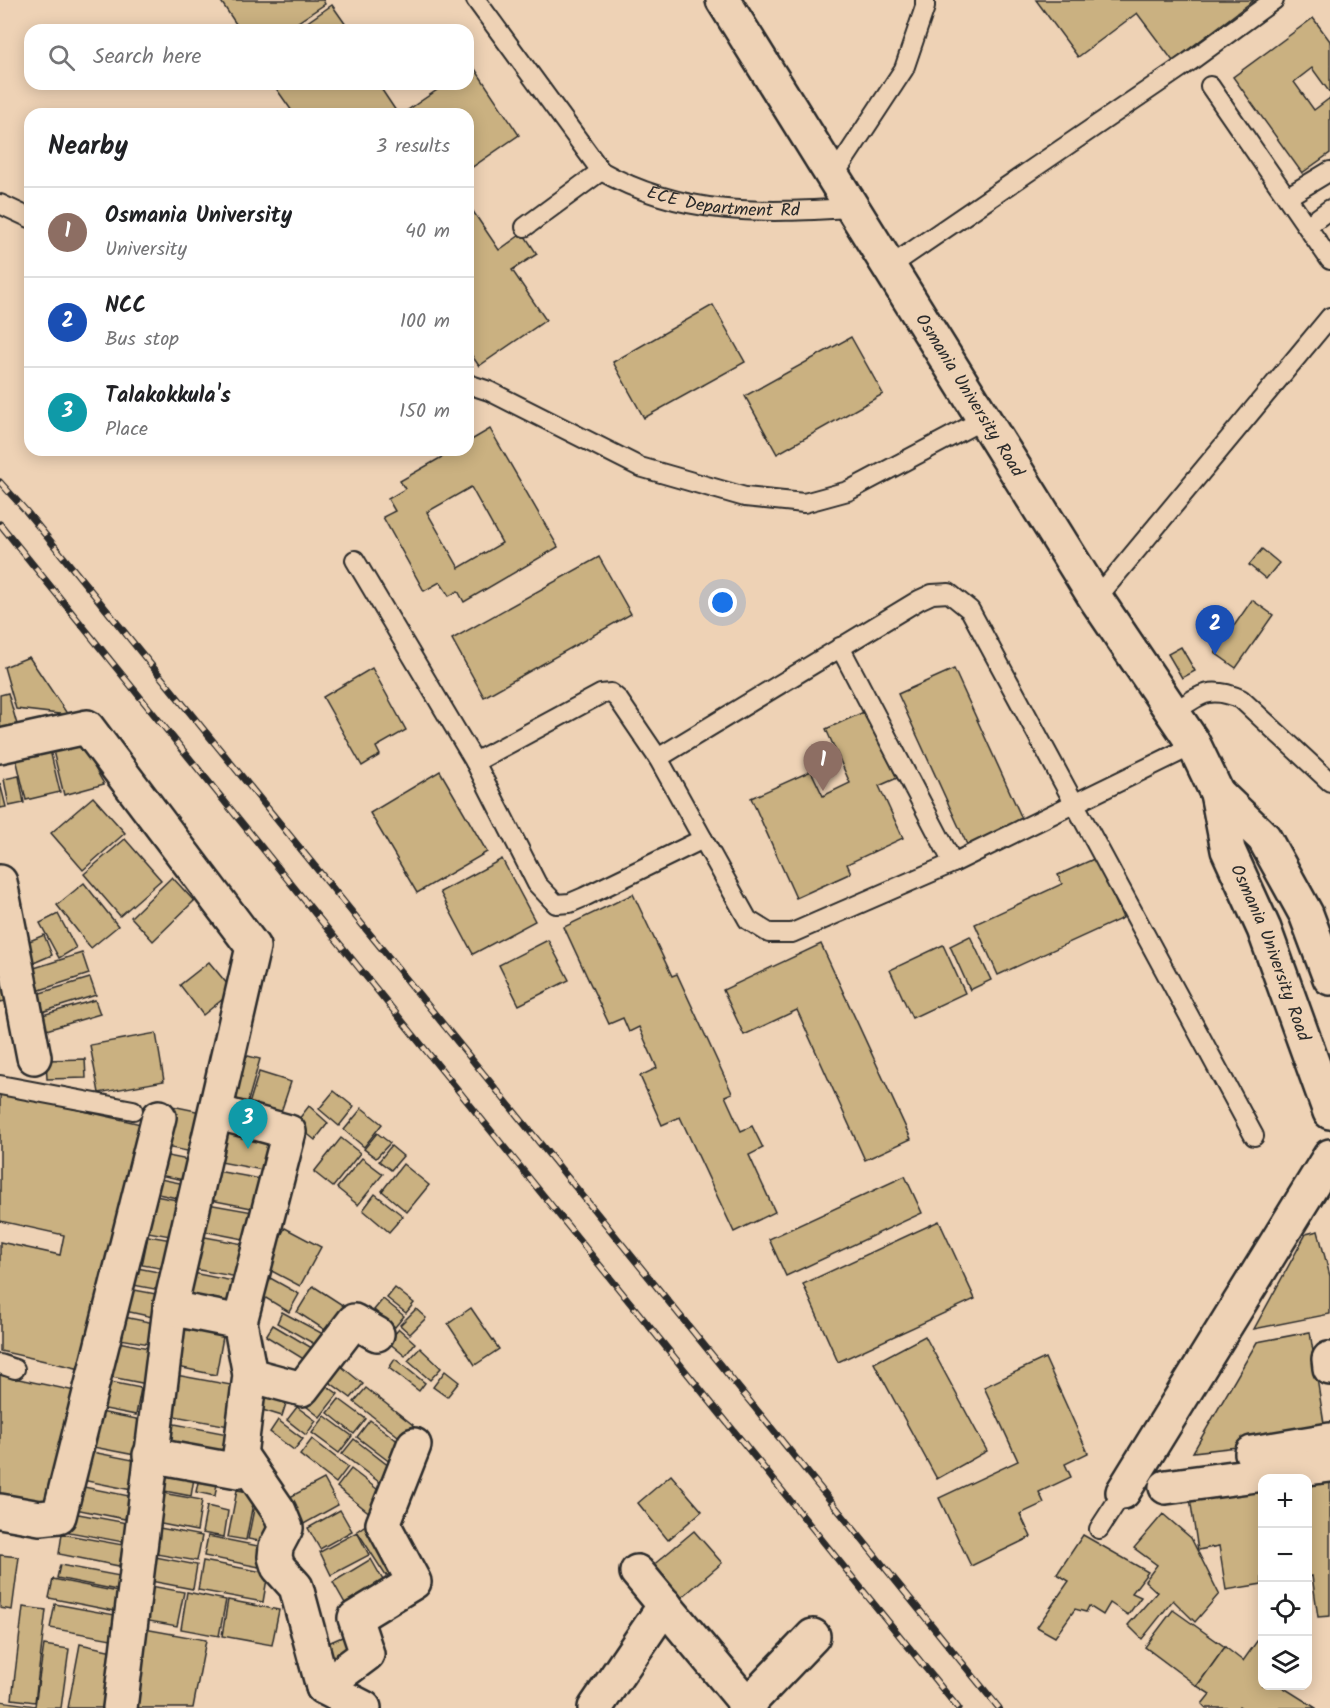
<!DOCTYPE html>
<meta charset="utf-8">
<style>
:root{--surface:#fff;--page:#f2f2f2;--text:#202124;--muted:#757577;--line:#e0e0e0;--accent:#d1495b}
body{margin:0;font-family:Kalam,sans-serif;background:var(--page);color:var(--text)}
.controls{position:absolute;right:18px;bottom:18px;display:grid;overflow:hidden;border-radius:12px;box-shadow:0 3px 15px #0003}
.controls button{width:54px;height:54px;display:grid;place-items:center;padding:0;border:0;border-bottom:2px solid var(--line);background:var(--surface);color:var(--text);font:30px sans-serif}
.you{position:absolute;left:723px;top:603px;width:21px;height:21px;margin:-15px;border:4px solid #fff;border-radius:50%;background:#1a73e8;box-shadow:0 0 0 9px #1a73e833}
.badge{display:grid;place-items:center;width:39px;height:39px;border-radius:50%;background:var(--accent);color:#fff;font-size:20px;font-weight:700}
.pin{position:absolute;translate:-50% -50px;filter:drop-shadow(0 2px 3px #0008)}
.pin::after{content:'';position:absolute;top:32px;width:21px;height:18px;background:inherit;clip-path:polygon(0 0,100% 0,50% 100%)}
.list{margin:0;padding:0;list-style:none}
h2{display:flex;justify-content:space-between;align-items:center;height:78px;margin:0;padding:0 24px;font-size:26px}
h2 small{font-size:20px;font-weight:400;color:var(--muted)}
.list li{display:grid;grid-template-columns:39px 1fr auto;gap:18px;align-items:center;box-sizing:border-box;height:90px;padding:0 24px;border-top:2px solid var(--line)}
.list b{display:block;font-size:22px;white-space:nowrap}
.list p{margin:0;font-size:20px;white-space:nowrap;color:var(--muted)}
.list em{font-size:20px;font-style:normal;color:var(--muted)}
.icon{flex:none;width:33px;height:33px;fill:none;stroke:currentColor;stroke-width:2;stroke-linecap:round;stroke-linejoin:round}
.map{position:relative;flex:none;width:1330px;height:1708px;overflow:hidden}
.search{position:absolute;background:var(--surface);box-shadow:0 3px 15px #0003;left:24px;top:24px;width:450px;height:66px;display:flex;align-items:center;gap:15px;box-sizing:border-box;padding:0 21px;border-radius:18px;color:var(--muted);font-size:22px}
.panel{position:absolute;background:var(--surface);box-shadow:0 3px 15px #0003;left:24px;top:108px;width:450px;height:348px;border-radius:18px}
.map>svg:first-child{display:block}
.building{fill:#cab181;stroke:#2b2b2b;stroke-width:1.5;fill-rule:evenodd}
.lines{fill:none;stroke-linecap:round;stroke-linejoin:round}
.service-casing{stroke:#2b2b2b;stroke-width:22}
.minor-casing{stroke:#2b2b2b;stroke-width:38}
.secondary-casing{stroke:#2b2b2b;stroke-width:38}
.service{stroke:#eed2b5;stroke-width:18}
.minor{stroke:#eed2b5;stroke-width:33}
.secondary{stroke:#eed2b5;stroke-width:33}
.rail-casing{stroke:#2b2b2b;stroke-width:7}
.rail{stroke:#eed2b5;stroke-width:4.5;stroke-dasharray:14;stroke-linecap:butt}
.labels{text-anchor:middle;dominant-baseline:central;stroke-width:4.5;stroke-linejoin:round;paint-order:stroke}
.street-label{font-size:18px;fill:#2b2b2b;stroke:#eed2b5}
</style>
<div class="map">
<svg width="1330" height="1708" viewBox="0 0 1330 1708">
<rect width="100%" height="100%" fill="#eed2b5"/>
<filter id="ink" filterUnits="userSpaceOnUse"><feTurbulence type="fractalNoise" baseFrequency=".0167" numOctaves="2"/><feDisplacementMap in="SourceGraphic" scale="12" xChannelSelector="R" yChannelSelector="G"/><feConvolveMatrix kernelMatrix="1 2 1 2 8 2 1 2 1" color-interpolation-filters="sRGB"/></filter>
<g filter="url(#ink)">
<g class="building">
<path d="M220,0H323L325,4L286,30H240Z"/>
<path d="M1036,0H1254L1173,61L1137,13L1078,57Z"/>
<path d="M332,5L346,25L341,30H296Z"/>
<path d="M1313,18L1330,41V93L1312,68L1294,82L1314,110L1330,98V153L1302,173L1233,77Z"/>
<path d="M473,66L519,135L468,170V114H402L446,84H468V69Z"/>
<path d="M273,84H378L398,114H294Z"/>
<path d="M468,204L499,250L523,233L537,254L512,270L546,320L479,366L468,350Z"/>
<path d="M713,305L745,362L644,418L613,362Z"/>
<path d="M851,337L883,394L777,454L745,396Z"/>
<path d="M490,429L558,547L464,602L458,591L449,596L440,582L424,591L383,517L395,511L388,499L405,489L400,481L454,450H468V442ZM471,487L502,543L459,568L427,512Z"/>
<path d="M1262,549L1279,563L1266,579L1249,565Z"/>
<path d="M599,557L631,614L484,697L452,639Z"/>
<path d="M1252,600L1273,615L1236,668L1215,653Z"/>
<path d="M1181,647L1195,671L1182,678L1168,654Z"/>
<path d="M29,657L68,715L16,709L4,667Z"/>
<path d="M372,668L406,730L376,747L380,755L362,766L323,697Z"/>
<path d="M954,669L1024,823L969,849L898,694Z"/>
<path d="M8,693L20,735L0,741V695Z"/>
<path d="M866,711L897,778L879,786L903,838L847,864L851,873L796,898L751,798L811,771L823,796L850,783L826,729Z"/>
<path d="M77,737L104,784L64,795L52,747Z"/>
<path d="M49,746L60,792L26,800L15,754Z"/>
<path d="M440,771L487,852L417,893L370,813Z"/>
<path d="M19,776L24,803L9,806L4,779Z"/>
<path d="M0,783L6,807L0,808Z"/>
<path d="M93,797L125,833L83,870L51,833Z"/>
<path d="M125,839L161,880L120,916L84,874Z"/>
<path d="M1096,858L1123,918L998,975L975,924L1062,884L1058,875Z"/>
<path d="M502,859L535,921L473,954L440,892Z"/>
<path d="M172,877L194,901L153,941L131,917Z"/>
<path d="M84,883L118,926L91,948L57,905Z"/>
<path d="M633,894L672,976L677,974L732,1093L725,1096L741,1131L752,1126L763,1148L749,1155L775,1212L734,1232L680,1117L662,1125L640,1076L657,1068L639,1027L629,1032L623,1018L609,1024L564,927Z"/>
<path d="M58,914L76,948L59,958L40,923Z"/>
<path d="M44,935L52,955L29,965L20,945Z"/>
<path d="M970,936L991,980L970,990L950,946Z"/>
<path d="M548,940L569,980L519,1005L499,965Z"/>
<path d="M821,944L911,1139L865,1160L797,1010L744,1035L723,990Z"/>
<path d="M943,945L965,993L912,1018L890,970Z"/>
<path d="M82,953L89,974L37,991L31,969Z"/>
<path d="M0,955L16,999L0,1002Z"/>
<path d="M209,962L233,991L203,1015L180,985Z"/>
<path d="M90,978L96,995L42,1012L37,994Z"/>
<path d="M95,1000L100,1014L43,1031L39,1016Z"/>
<path d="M156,1033L164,1081L99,1093L90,1045Z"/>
<path d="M236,1053L260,1059L244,1115L220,1108Z"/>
<path d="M85,1059L86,1078L47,1079L46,1060Z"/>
<path d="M259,1072L291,1082L276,1127L245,1117Z"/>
<path d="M334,1091L354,1107L339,1126L319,1109Z"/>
<path d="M0,1092L141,1124L105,1272L103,1271L81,1369L0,1351V1242L60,1255L64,1235L0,1221Z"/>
<path d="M172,1106L206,1113L198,1153L165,1147Z"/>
<path d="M309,1106L328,1123L315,1140L295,1124Z"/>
<path d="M362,1108L382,1124L364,1147L344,1130Z"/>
<path d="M222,1125L280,1136L273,1172L215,1161Z"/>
<path d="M377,1133L390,1143L376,1158L364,1149Z"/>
<path d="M341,1138L360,1153L333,1187L314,1172Z"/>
<path d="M391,1146L403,1156L391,1170L379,1161Z"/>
<path d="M163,1155L198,1162L194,1182L159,1175Z"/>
<path d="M362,1158L383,1174L358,1205L337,1188Z"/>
<path d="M403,1164L429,1185L407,1212L382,1191Z"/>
<path d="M211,1170L267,1180L262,1210L205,1199Z"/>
<path d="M905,1176L922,1213L786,1276L769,1239Z"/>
<path d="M155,1178L190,1185L187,1200L153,1193Z"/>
<path d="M375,1194L403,1216L389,1232L363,1210Z"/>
<path d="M155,1196L188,1202L181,1238L148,1232Z"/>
<path d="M202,1203L259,1213L254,1241L197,1230Z"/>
<path d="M939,1221L975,1299L838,1362L803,1284Z"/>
<path d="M285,1228L321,1247L300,1286L264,1267Z"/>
<path d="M1318,1231L1330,1276V1314L1254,1329L1306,1234Z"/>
<path d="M194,1235L249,1245L243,1278L188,1268Z"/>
<path d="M148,1236L178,1241L172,1270L142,1265Z"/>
<path d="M132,1267L169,1274L165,1291L128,1284Z"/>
<path d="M183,1271L238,1282L232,1311L178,1300Z"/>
<path d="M263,1274L299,1294L289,1312L254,1291Z"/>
<path d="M313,1286L344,1306L328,1332L297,1312Z"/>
<path d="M395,1288L414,1303L406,1313L387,1298Z"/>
<path d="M129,1289L167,1296L162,1319L125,1311Z"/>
<path d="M383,1299L404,1316L395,1327L374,1310Z"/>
<path d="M471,1308L499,1349L475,1365L448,1324Z"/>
<path d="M416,1309L426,1318L410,1334L400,1325Z"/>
<path d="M282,1312L325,1335L318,1346L277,1323Z"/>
<path d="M124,1317L159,1324L155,1345L120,1339Z"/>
<path d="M182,1317L225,1326L216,1375L173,1366Z"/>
<path d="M273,1325L317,1351L310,1363L266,1336Z"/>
<path d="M399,1329L415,1343L405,1356L388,1342Z"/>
<path d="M1310,1332L1326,1437L1193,1452L1257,1342Z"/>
<path d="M925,1336L987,1451L937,1479L874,1363Z"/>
<path d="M118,1342L154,1349L147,1384L111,1377Z"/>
<path d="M420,1348L441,1368L430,1380L408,1361Z"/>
<path d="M1045,1358L1088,1453L1065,1464L1071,1477L1039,1492L1044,1503L1020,1514L1031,1537L971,1566L939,1498L1018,1461L984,1387Z"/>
<path d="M395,1359L425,1383L419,1391L389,1368Z"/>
<path d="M336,1362L363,1384L351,1398L324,1378Z"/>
<path d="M445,1371L459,1382L447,1397L433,1387Z"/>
<path d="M165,1373L242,1387L234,1427L158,1413Z"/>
<path d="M0,1375L75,1391L49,1509L0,1498Z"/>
<path d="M319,1380L338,1394L320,1417L302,1403Z"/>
<path d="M105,1381L141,1388L136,1415L100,1408Z"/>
<path d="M264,1385L289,1394L282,1416L256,1408Z"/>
<path d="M366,1388L413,1425L402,1439L354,1402Z"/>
<path d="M339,1399L366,1419L354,1434L328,1413Z"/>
<path d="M297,1407L316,1421L306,1435L287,1420Z"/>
<path d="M95,1411L142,1420L135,1455L88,1446Z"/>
<path d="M325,1416L352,1436L339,1453L312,1433Z"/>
<path d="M278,1420L303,1439L294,1450L270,1432Z"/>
<path d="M370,1420L408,1449L395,1466L357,1437Z"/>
<path d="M164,1422L233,1435L227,1466L158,1453Z"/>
<path d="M312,1439L348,1467L336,1483L300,1455Z"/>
<path d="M354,1439L390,1467L379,1482L342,1454Z"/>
<path d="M87,1451L138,1461L132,1490L82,1480Z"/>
<path d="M159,1459L196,1466L191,1496L154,1489Z"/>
<path d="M201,1468L219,1471L215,1496L196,1492Z"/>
<path d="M351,1469L386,1496L371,1514L337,1487Z"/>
<path d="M671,1475L702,1511L668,1540L638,1503Z"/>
<path d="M1330,1476V1616L1318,1617L1312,1576L1308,1577V1479Z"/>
<path d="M324,1479L338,1505L302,1525L288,1498Z"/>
<path d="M74,1485L129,1496L125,1519L70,1508Z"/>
<path d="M1262,1486V1584L1226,1590L1219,1546L1198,1550L1190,1498Z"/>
<path d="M237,1490L255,1493L246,1540L228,1537Z"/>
<path d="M151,1491L202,1500L197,1531L146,1521Z"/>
<path d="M255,1504L272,1508L265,1542L248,1539Z"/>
<path d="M207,1506L228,1511L224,1537L202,1533Z"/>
<path d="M340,1510L352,1531L320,1549L308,1528Z"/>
<path d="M73,1513L127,1523L123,1542L69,1532Z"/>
<path d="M1163,1514L1191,1538L1219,1594L1195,1622L1173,1600L1142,1639L1128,1625L1157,1592L1145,1581L1157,1565L1134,1548Z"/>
<path d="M370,1522L399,1569L386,1576L357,1531Z"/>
<path d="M149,1526L202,1536L197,1561L144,1552Z"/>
<path d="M694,1531L722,1563L673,1605L645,1572Z"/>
<path d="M357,1532L369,1555L331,1575L320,1552Z"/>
<path d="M62,1534L123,1545L119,1566L59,1554Z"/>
<path d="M1083,1535L1148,1572L1132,1593L1141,1597L1128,1615L1110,1603L1103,1615L1089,1606L1086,1612L1075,1609L1055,1637L1037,1627L1069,1581L1057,1574Z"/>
<path d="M208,1536L268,1548L264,1568L204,1556Z"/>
<path d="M0,1555L19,1557L12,1610L0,1608Z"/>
<path d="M145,1555L197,1565L193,1589L140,1579Z"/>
<path d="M371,1559L384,1582L346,1605L333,1582Z"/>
<path d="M203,1561L268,1573L263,1602L198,1590Z"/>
<path d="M60,1565L120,1576L117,1590L57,1578Z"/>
<path d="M53,1579L118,1592L115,1611L49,1598Z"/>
<path d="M145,1585L184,1592L177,1626L138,1619Z"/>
<path d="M187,1592L226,1600L219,1636L181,1629Z"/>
<path d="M228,1600L279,1610L272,1645L222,1636Z"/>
<path d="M55,1604L115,1615L111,1639L50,1628Z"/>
<path d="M23,1607L46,1610L35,1702L12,1699Z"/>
<path d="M1173,1610L1225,1647L1197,1686L1145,1647Z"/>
<path d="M139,1628L206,1640L193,1708H132Z"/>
<path d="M349,1634L356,1650L332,1660L326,1644Z"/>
<path d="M1262,1634V1686H1281L1316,1708H1242L1239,1706L1238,1708H1206L1202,1704L1210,1694L1197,1686L1225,1647L1243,1661Z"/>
<path d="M80,1644L113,1651L102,1708H68Z"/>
<path d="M44,1645L69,1649L61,1708H0V1701L35,1706Z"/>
</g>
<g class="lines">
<g class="service-casing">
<g id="service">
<path id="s1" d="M476,0L601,171C683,217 762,213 852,208"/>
<path d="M1210,86L1330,260"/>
<path d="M833,177L904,69L925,7V0"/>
<path d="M1287,197L1330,171"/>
<path d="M0,204L30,218"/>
<path d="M1307,226L1330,209"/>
<path d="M525,227L601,171"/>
<path d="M889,267L1192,60L1274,0"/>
<path d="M468,384L489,391L640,467L745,497L804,503L848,491L984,419"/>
<path d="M355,560L475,762L537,884L556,904L570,903L584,897L703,839L748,920L769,933H792L953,863L1194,745"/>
<path d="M1096,599L1330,317"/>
<path d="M840,647L953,863"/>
<path d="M1173,713C1199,695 1209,685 1241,699L1330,782"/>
<path d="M658,758L919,600L932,594L949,593L970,610L1254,1136"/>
<path d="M475,762L601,694L611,693L618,699L658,758L703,839"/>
<path d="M0,1085L133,1110"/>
<path d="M0,1364L15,1369"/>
<path d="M1099,1529L1123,1492"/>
</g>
</g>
<g class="minor-casing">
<g id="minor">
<path d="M0,746L87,727L253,947L170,1308L120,1708"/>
<path d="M0,882L34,1057"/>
<path d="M170,1308L240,1322"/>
<path d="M1329,1359L1330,1368"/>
<path d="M250,1375L302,1389L354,1321L377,1334"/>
<path d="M1252,1453L1330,1440"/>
<path d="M240,1454L279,1511L286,1528L276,1547L275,1557L278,1567L296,1587L323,1687L364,1708"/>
<path d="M150,1455L238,1471L250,1375L240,1322L289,1132L216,1112"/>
<path d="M1166,1487L1330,1465"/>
<path d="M1123,1492L1330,1156"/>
<path d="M0,1511L40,1518L59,1516L159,1117"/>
<path d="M637,1572L750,1708"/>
<path d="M323,1687L367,1654L355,1618L414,1582L383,1524L414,1445"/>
<path d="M595,1708L665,1605"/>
<path d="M744,1708L813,1636"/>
</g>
</g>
<g class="secondary-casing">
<g id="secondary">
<path id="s2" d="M723,0L1096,599L1192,741L1217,793L1228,850L1264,929L1330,1112"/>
<path d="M1217,793L1264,838L1306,914L1330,978"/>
</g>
</g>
<use href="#service" class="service"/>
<use href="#minor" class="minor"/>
<use href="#secondary" class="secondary"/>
<g class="rail-casing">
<g id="rail">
<path d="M0,482L26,511L999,1708"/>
<path d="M0,524L958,1708"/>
</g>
</g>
<use href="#rail" class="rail"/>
</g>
</g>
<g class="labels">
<g class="street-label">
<text stroke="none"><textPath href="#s1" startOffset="340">ECE Department Rd</textPath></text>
<text stroke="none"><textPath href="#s2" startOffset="466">Osmania University Road</textPath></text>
<text stroke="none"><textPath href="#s2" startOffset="1104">Osmania University Road</textPath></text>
</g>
</g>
</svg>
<div class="controls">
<button>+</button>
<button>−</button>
<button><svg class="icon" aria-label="locate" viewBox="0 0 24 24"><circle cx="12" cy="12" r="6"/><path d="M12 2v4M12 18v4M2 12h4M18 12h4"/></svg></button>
<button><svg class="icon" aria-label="layers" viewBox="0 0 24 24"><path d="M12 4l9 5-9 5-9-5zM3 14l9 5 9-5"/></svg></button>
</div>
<div class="you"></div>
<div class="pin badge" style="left:823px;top:791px;background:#8d6e63">1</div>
<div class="pin badge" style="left:1215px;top:655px;background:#1a4fb4">2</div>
<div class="pin badge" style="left:248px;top:1149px;background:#0f9aa8">3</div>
<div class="search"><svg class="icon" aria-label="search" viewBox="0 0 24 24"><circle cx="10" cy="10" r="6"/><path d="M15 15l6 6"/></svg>Search here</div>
<section class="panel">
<h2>Nearby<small>3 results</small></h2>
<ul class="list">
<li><span class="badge" style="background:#8d6e63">1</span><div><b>Osmania University</b><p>University</p></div><em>40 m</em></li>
<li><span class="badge" style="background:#1a4fb4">2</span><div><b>NCC</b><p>Bus stop</p></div><em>100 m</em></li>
<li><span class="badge" style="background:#0f9aa8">3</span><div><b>Talakokkula's</b><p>Place</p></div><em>150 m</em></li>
</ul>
</section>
</div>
